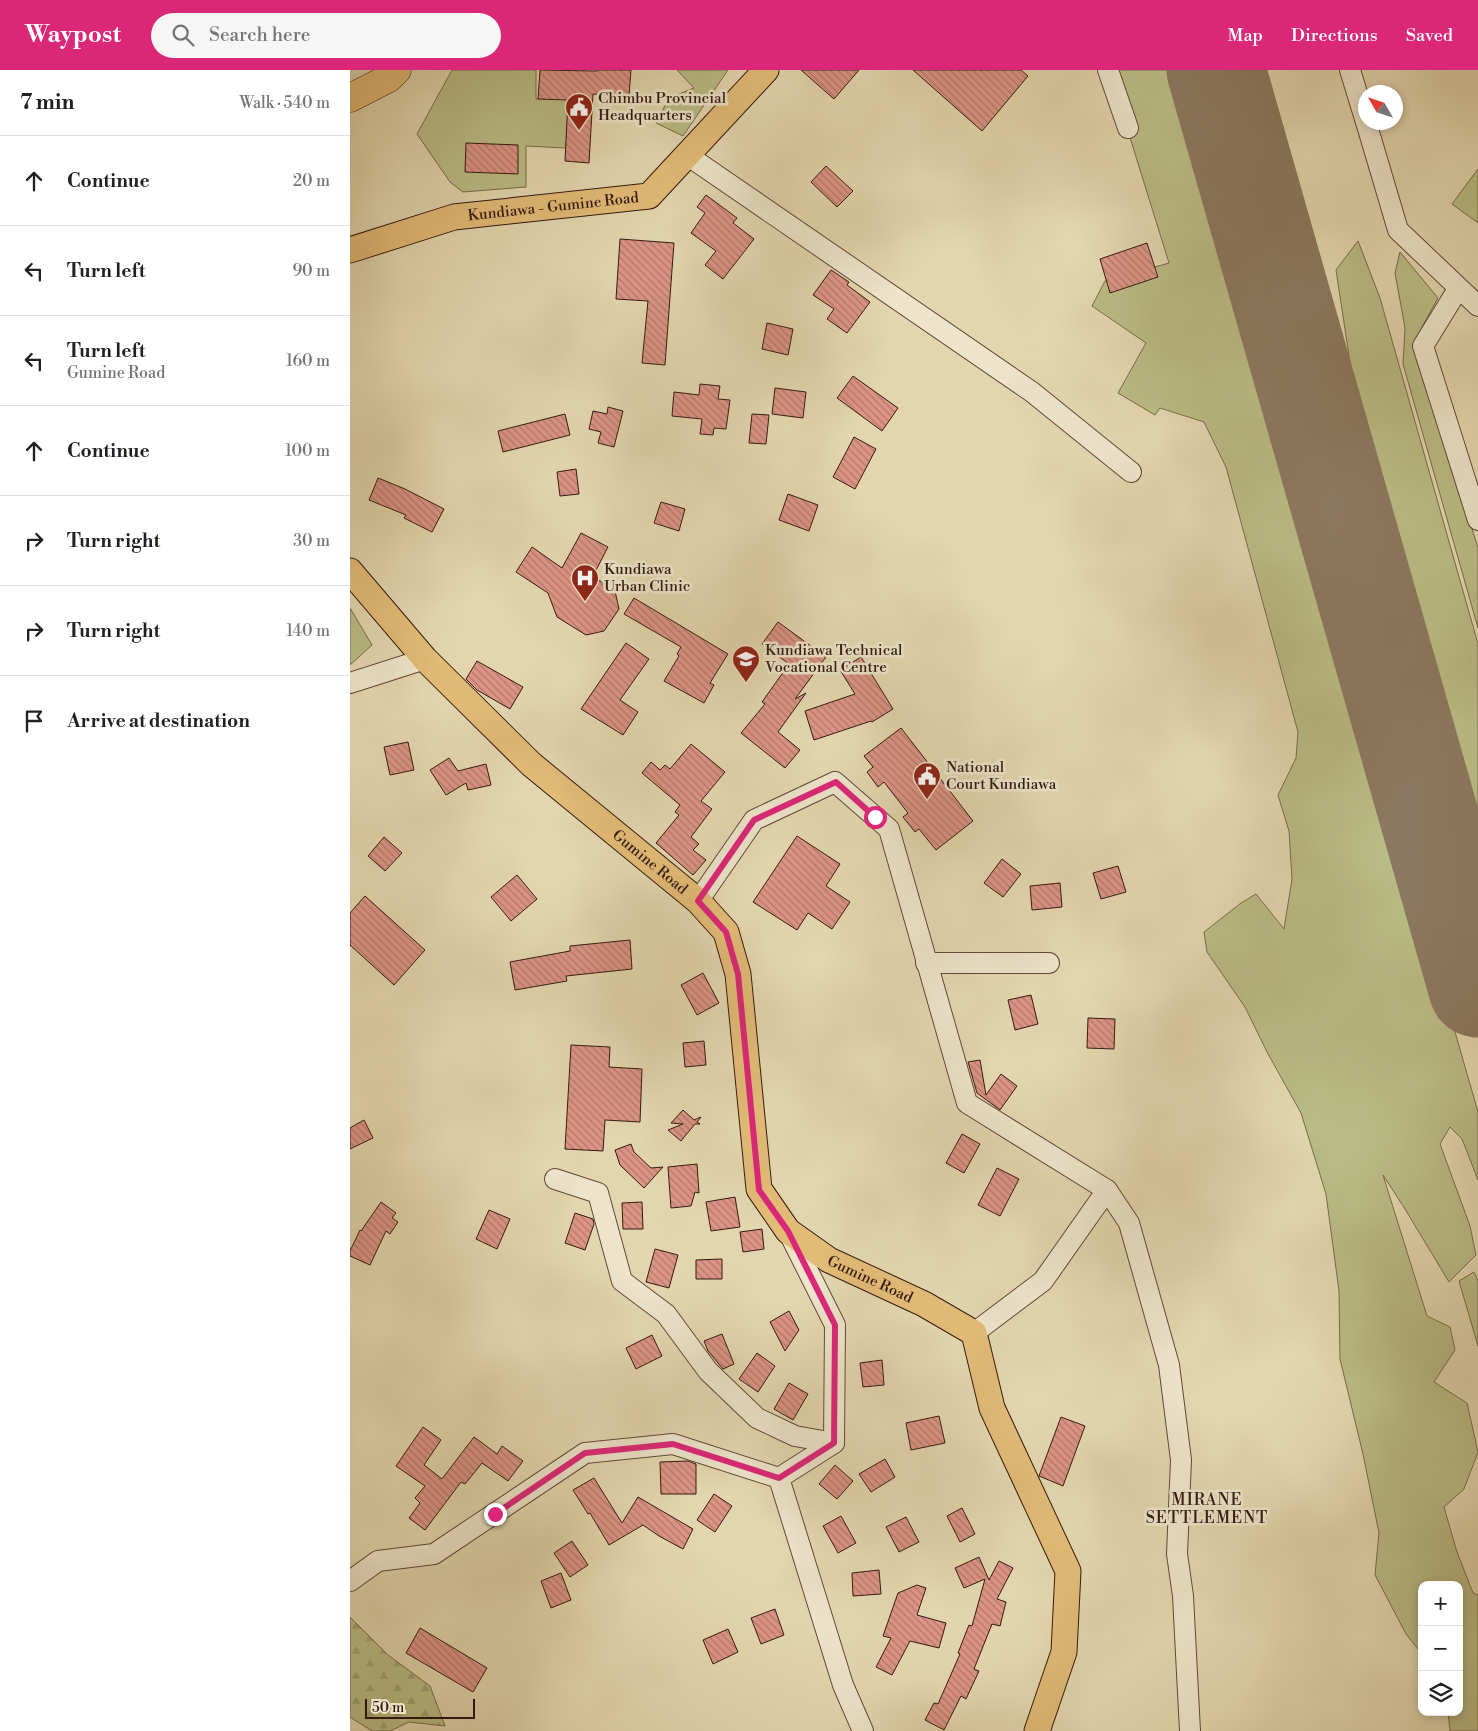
<!DOCTYPE html>
<meta charset="utf-8">
<style>
:root{--surface:#fff;--page:#f6f6f6;--text:#202124;--muted:#757577;--line:#e0e0e0;--accent:#db2777}
body{margin:0;font-family:"Libre Bodoni",serif;background:var(--page);color:var(--text)}
.controls{position:absolute;right:15px;bottom:15px;display:grid;overflow:hidden;border-radius:10px;box-shadow:0 2px 8px #0003}
.controls button{width:45px;height:45px;display:grid;place-items:center;padding:0;border:0;border-bottom:1px solid var(--line);background:var(--surface);color:var(--text);font:25px sans-serif}
.compass{position:absolute;left:1008px;top:15px;width:45px;height:45px;border-radius:50%;background:var(--surface);box-shadow:0 2px 8px #0003;rotate:309deg}
.scale{position:absolute;left:15px;bottom:12px;width:110px;box-sizing:border-box;padding-left:5px;border:2px solid #341b12;border-top:0;font-size:14px;line-height:18px;white-space:nowrap;color:#341b12;-webkit-text-stroke:4px #ede4ca;paint-order:stroke}
.stop{position:absolute;width:15px;height:15px;margin:-11px;border:4px solid #db2777;border-radius:50%;background:#fff}
.stop.end{background:#db2777;border-color:#fff;box-shadow:0 1px 5px #0008}
.list{margin:0;padding:0;list-style:none}
h2{display:flex;justify-content:space-between;align-items:center;height:65px;margin:0;padding:0 20px;font-size:21px}
h2 small{font-size:16px;font-weight:400;color:var(--muted)}
.list li{display:grid;grid-template-columns:32px 1fr auto;gap:15px;align-items:center;box-sizing:border-box;height:90px;padding:0 20px;border-top:1px solid var(--line)}
.list b{display:block;font-size:19px;white-space:nowrap}
.list p{margin:0;font-size:16px;white-space:nowrap;color:var(--muted)}
.list em{font-size:16px;font-style:normal;color:var(--muted)}
.icon{flex:none;width:28px;height:28px;fill:none;stroke:currentColor;stroke-width:2;stroke-linecap:round;stroke-linejoin:round}
.map{position:relative;flex:none;width:1128px;height:1661px;overflow:hidden}
header{display:flex;align-items:center;gap:30px;box-sizing:border-box;height:70px;padding:0 25px;background:var(--accent);color:#fff}
header strong{font-size:24px}
nav{display:flex;gap:28px;margin-inline-start:auto;font-size:18px}
.search{width:350px;height:45px;background:var(--page);display:flex;align-items:center;gap:12px;box-sizing:border-box;padding:0 18px;border-radius:28px;color:var(--muted);font-size:19px}
main{display:flex}
aside{flex:1;background:var(--surface)}
.map>svg:first-child{display:block}
.green{fill:#babc85;stroke:#776c4c}
.forest{fill:url(#forest-firs);stroke:#776c4c}
.lines{fill:none;stroke-linecap:round;stroke-linejoin:round}
.runway{stroke:#8c7860;stroke-width:99}
.building{fill:url(#building-back-hatch);stroke:#341b12}
.minor-casing{stroke:#604a39;stroke-width:22}
.major-casing{stroke:#341b12;stroke-width:27}
.highway-casing{stroke:#341b12;stroke-width:29}
.minor{stroke:#ede4ca;stroke-width:20}
.major{stroke:#e2bb77;stroke-width:25}
.highway{stroke:#e2bb77;stroke-width:28}
.route{stroke:#db2777;stroke-width:6}
.labels{text-anchor:middle;dominant-baseline:central;stroke-width:5;stroke-linejoin:round;paint-order:stroke}
.poi-label{font-size:15px;fill:#341b12;stroke:#ede4ca;text-anchor:start}
.street-label{font-size:15px;fill:#341b12;stroke:#ede4ca}
.neighbourhood-label{font-size:16px;letter-spacing:1px;fill:#341b12;stroke:#ede4ca}
</style>
<header>
<strong>Waypost</strong>
<div class="search"><svg class="icon" aria-label="search" viewBox="0 0 24 24"><circle cx="10" cy="10" r="6"/><path d="M15 15l6 6"/></svg>Search here</div>
<nav><a>Map</a><a>Directions</a><a>Saved</a></nav>
</header>
<main>
<aside>
<h2>7 min<small>Walk · 540 m</small></h2>
<ul class="list">
<li><svg class="icon" aria-label="ahead" viewBox="0 0 24 24"><path d="M12 20V5M6 11l6-6 6 6"/></svg><div><b>Continue</b></div><em>20 m</em></li>
<li><svg class="icon" aria-label="left" viewBox="0 0 24 24"><path d="M17 20v-9H6M10 6l-5 5 5 5"/></svg><div><b>Turn left</b></div><em>90 m</em></li>
<li><svg class="icon" aria-label="left" viewBox="0 0 24 24"><path d="M17 20v-9H6M10 6l-5 5 5 5"/></svg><div><b>Turn left</b><p>Gumine Road</p></div><em>160 m</em></li>
<li><svg class="icon" aria-label="ahead" viewBox="0 0 24 24"><path d="M12 20V5M6 11l6-6 6 6"/></svg><div><b>Continue</b></div><em>100 m</em></li>
<li><svg class="icon" aria-label="right" viewBox="0 0 24 24"><path d="M7 20v-9h11M14 6l5 5-5 5"/></svg><div><b>Turn right</b></div><em>30 m</em></li>
<li><svg class="icon" aria-label="right" viewBox="0 0 24 24"><path d="M7 20v-9h11M14 6l5 5-5 5"/></svg><div><b>Turn right</b></div><em>140 m</em></li>
<li><svg class="icon" aria-label="arrive" viewBox="0 0 24 24"><path d="M6 21V4h12l-3 4 3 4H6"/></svg><div><b>Arrive at destination</b></div></li>
</ul>
</aside>
<div class="map">
<svg width="1128" height="1661" viewBox="0 0 1128 1661">
<defs>
<pattern id="forest-firs" width="22" height="20" patternUnits="userSpaceOnUse" patternTransform="scale(1.25)"><rect width="22" height="20" fill="#babc85"/><path d="M5 1l3.5 6h-7zM16 11l3.5 6h-7z" fill="#a0a172"/></pattern>
<pattern id="building-back-hatch" width="6" height="6" patternUnits="userSpaceOnUse" patternTransform="scale(1.25)"><rect width="6" height="6" fill="#dc9486"/><path d="M-1 5l2 2M0 0l6 6M5-1l2 2" fill="none" stroke="#b3786c"/></pattern>
</defs>
<rect width="100%" height="100%" fill="#e3d6ae"/>
<filter id="stains"><feTurbulence type="fractalNoise" baseFrequency=".004" numOctaves="4"/><feColorMatrix values="0 0 0 0 .2 0 0 0 0 .09 0 0 0 0 .02 0 0 0 .5 -.17"/></filter>
<radialGradient id="worn" r=".72"><stop offset=".6" stop-color="#630" stop-opacity="0"/><stop offset="1" stop-color="#630" stop-opacity=".3"/></radialGradient>
<g class="green">
<path d="M102,0H186V29L219,26L216,78L176,76V117L113,122L100,112L67,64Z"/>
<path d="M327,0H378L333,66L306,53L319,28L344,18Z"/>
<path d="M759,0H829L1128,1042V1110L1112,1069L1100,1057L1090,1074L1120,1156L1126,1185L1099,1212L1055,1139L1033,1105L1077,1246L1100,1257L1105,1280L1084,1312L1117,1333L1128,1382L1114,1419L1094,1437L1107,1482L1123,1523L1128,1525V1661H1100L1098,1642H1109V1515H1072V1584L1056,1564L1025,1505L1029,1463L1013,1384L990,1289L989,1221L976,1124L951,1043L917,982L895,937L857,882L854,862L891,833L906,824L934,859L942,809L939,761L928,725L946,688L948,662L876,397L854,352L810,338L805,345L768,323L796,273L742,236L755,211L819,193Z"/>
<path d="M1128,99V153L1102,134Z"/>
<path d="M1008,171L1030,228L1128,574V751L1062,529L1000,292L986,200Z"/>
<path d="M1050,182L1088,228L1072,257L1066,281L1128,478V558L1053,294L1055,258L1045,203Z"/>
<path d="M0,538L22,575L0,595Z"/>
<path d="M1124,1202L1128,1211V1276L1109,1211Z"/>
</g>
<path class="forest" d="M0,1547L38,1585L80,1616L95,1656L59,1652L40,1661H22L0,1647Z"/>
<g class="lines">
<path class="runway" d="M866,0L1128,918"/>
</g>
<g class="building">
<path d="M190,0L247,1V0H281L279,26L243,24L239,93L215,91L218,30L188,29Z"/>
<path d="M451,0H509L484,29Z"/>
<path d="M563,0H671L678,6L632,61Z"/>
<path d="M116,73L168,75V104L115,102Z"/>
<path d="M476,96L503,121L487,137L461,112Z"/>
<path d="M356,125L387,148L383,153L404,169L373,209L355,195L366,181L341,163L355,143L347,137Z"/>
<path d="M270,169L324,173L315,295L292,293L298,231L266,229Z"/>
<path d="M797,173L808,207L760,223L750,189Z"/>
<path d="M481,200L499,212L497,215L520,232L497,263L477,249L484,239L463,225Z"/>
<path d="M417,253L443,259L438,285L412,279Z"/>
<path d="M503,306L548,338L532,361L487,328Z"/>
<path d="M350,314L370,316L368,329L380,330L376,359L364,358L363,365L350,364L352,349L322,346L324,322L349,325Z"/>
<path d="M425,318L456,322L453,348L422,344Z"/>
<path d="M258,337L273,341L264,377L248,373L251,362L239,359L243,341L257,344Z"/>
<path d="M215,344L220,365L153,382L148,361Z"/>
<path d="M402,344L419,345L416,374L399,373Z"/>
<path d="M504,367L526,379L505,419L483,407Z"/>
<path d="M226,399L229,424L210,426L207,402Z"/>
<path d="M28,408L55,419L94,439L82,462L54,448L56,445L19,430Z"/>
<path d="M438,424L468,435L459,461L429,450Z"/>
<path d="M311,432L335,439L329,461L304,453Z"/>
<path d="M231,463L258,477L243,506L265,521L269,539L254,561L236,565L207,547L198,523L166,502L182,477L212,498Z"/>
<path d="M284,528L378,584L360,613L364,615L354,633L314,611L329,586L327,584L331,577L274,544Z"/>
<path d="M428,552L476,587L445,629L456,623L428,662L450,680L435,698L391,663L415,634L412,632L439,594L412,574Z"/>
<path d="M276,573L299,589L270,630L288,642L273,665L231,639Z"/>
<path d="M511,587L543,639L522,652L521,651L464,670L455,641L505,624L490,600Z"/>
<path d="M127,591L173,617L160,639L127,620L116,609Z"/>
<path d="M551,658L623,751L586,780L569,759L565,762L553,747L558,743L534,712L528,717L517,702L523,697L514,686Z"/>
<path d="M58,672L64,700L40,705L34,677Z"/>
<path d="M341,674L375,702L351,731L362,739L341,767L349,774L343,780L356,790L343,805L306,773L329,745L325,742L330,735L292,703L301,692L310,700L315,695L320,699Z"/>
<path d="M99,688L108,701L136,694L141,715L118,720L116,713L96,725L80,700Z"/>
<path d="M447,766L490,794L476,816L500,832L482,859L458,843L447,860L403,832Z"/>
<path d="M34,767L52,783L35,801L18,786Z"/>
<path d="M652,789L671,804L653,827L634,813Z"/>
<path d="M768,796L776,822L751,829L743,803Z"/>
<path d="M167,805L187,829L161,851L141,827Z"/>
<path d="M710,813L712,837L682,840L680,816Z"/>
<path d="M15,826L75,880L44,915L0,875V843Z"/>
<path d="M280,870L282,899L216,906L217,911L165,920L160,892L220,881V876Z"/>
<path d="M353,903L369,933L347,945L331,915Z"/>
<path d="M681,925L688,954L665,960L658,930Z"/>
<path d="M738,948L765,949L764,979L737,978Z"/>
<path d="M354,971L356,995L335,997L333,973Z"/>
<path d="M221,975L260,977L259,997L292,999L290,1052L255,1050L253,1081L215,1079Z"/>
<path d="M630,990L636,1025L651,1004L667,1016L650,1040L627,1023L618,992Z"/>
<path d="M333,1040L344,1050L351,1047L347,1052L350,1054H345L331,1071L318,1060L333,1054L321,1053Z"/>
<path d="M14,1050L23,1068L0,1079V1058Z"/>
<path d="M612,1064L630,1074L614,1103L596,1093Z"/>
<path d="M281,1074L284,1082L301,1098L313,1097L294,1118L270,1095L265,1080Z"/>
<path d="M347,1094L349,1123L345,1122L341,1136L321,1138L318,1097Z"/>
<path d="M647,1098L669,1109L650,1146L628,1135Z"/>
<path d="M385,1127L390,1157L361,1161L356,1132Z"/>
<path d="M31,1132L46,1143L42,1148L48,1152L40,1164L36,1161L20,1195L0,1186V1181L10,1160L11,1161Z"/>
<path d="M292,1132L293,1159H273L272,1133Z"/>
<path d="M139,1140L160,1149L147,1179L126,1169Z"/>
<path d="M225,1143L243,1149L244,1154L235,1180L215,1173Z"/>
<path d="M412,1159L414,1179L393,1182L390,1162Z"/>
<path d="M305,1179L328,1185L319,1218L296,1212Z"/>
<path d="M372,1189V1209H346V1190Z"/>
<path d="M439,1241L449,1260L435,1281L420,1252Z"/>
<path d="M372,1264L384,1294L373,1299L358,1281L354,1271Z"/>
<path d="M302,1265L312,1286L286,1299L276,1278Z"/>
<path d="M407,1283L425,1296L408,1322L389,1309Z"/>
<path d="M532,1290L534,1315L513,1317L510,1293Z"/>
<path d="M439,1313L458,1324L443,1350L424,1339Z"/>
<path d="M589,1346L595,1373L561,1380L556,1353Z"/>
<path d="M711,1347L735,1356L713,1416L689,1406Z"/>
<path d="M73,1357L91,1370L74,1395L92,1409L124,1367L147,1384L152,1376L173,1391L158,1411L132,1393L115,1414L111,1412L75,1460L59,1448L70,1433L65,1428L75,1416L46,1396Z"/>
<path d="M535,1389L545,1407L521,1422L509,1404Z"/>
<path d="M338,1391L346,1394V1424H311L310,1392Z"/>
<path d="M485,1395L503,1411L487,1429L469,1414Z"/>
<path d="M244,1408L272,1453L288,1427L343,1459L333,1479L309,1466L293,1455L259,1475L240,1443L238,1444L223,1420Z"/>
<path d="M364,1424L382,1436L365,1462L347,1450Z"/>
<path d="M612,1438L625,1464L610,1472L597,1446Z"/>
<path d="M491,1446L506,1473L488,1483L473,1456Z"/>
<path d="M556,1447L569,1472L549,1482L536,1457Z"/>
<path d="M222,1471L238,1495L220,1507L204,1483Z"/>
<path d="M629,1487L639,1510L649,1491L663,1498L647,1529L656,1532L650,1556L642,1554L624,1599L629,1601L616,1629L611,1626L594,1660L575,1650L584,1633L588,1634L610,1584L608,1583L619,1555L622,1556L635,1509L614,1518L605,1498Z"/>
<path d="M529,1500L531,1524L503,1526L502,1503Z"/>
<path d="M211,1503L221,1530L201,1538L191,1511Z"/>
<path d="M567,1515L576,1518L567,1545L596,1553L589,1578L560,1571L542,1605L526,1597L541,1568L533,1566L548,1523Z"/>
<path d="M425,1539L434,1565L411,1574L401,1548Z"/>
<path d="M70,1558L137,1598L123,1622L56,1583Z"/>
<path d="M378,1559L388,1582L363,1594L353,1570Z"/>
</g>
<g class="lines">
<g class="minor-casing">
<g id="minor">
<path d="M758,0L778,58"/>
<path d="M1000,0L1016,52"/>
<path d="M1016,52L1048,160L1128,236"/>
<path d="M337,85L682,322L781,402"/>
<path d="M1108,219L1073,276L1128,450"/>
<path d="M0,613L75,589"/>
<path d="M348,831L404,750L485,712L539,759L617,1033L757,1120L693,1211L624,1263"/>
<path d="M576,893H699"/>
<path d="M205,1109L248,1123L272,1211L316,1244L358,1301L407,1348L445,1366L484,1373"/>
<path d="M757,1120L779,1153L819,1295L831,1390L827,1484L833,1526L840,1661"/>
<path d="M429,1408L493,1615L513,1661"/>
<path d="M0,1511L28,1491L84,1484L235,1383L323,1374L429,1408L484,1373L485,1255L438,1161"/>
</g>
</g>
<g class="major-casing">
<g id="major">
<path id="s1" d="M0,180L104,147L299,126L416,0"/>
<path id="s2" d="M0,501L75,589L181,694L348,831L376,862L388,904L409,1119L438,1161L479,1190L574,1234L624,1263L642,1338L718,1501L714,1582L687,1661"/>
</g>
</g>
<g class="highway-casing">
<path id="highway" d="M0,28L39,8L47,0"/>
</g>
<use href="#minor" class="minor"/>
<use href="#major" class="major"/>
<use href="#highway" class="highway"/>
</g>
<g class="lines">
<path class="route" d="M145,1444L235,1383L323,1374L429,1408L484,1373L485,1255L438,1161L409,1120L388,904L376,862L348,831L404,750L486,712L525,747"/>
</g>
<defs>
<g id="civic-pin" transform="scale(1.4375)"><path d="M0 17L-7.5 6A9.5 9.5 0 1 1 7.5 6Z" fill="#8f2418" stroke="#ede4ca"/><path d="M-.6-6.5H3V-4.5H.6V-3L4-1V1h2V6H-6V1h2V-1L-.6-3ZM-1.2 2.5V6h2.4V2.5Z" fill="#fff"/></g>
<g id="hospital-pin" transform="scale(1.4375)"><path d="M0 17L-7.5 6A9.5 9.5 0 1 1 7.5 6Z" fill="#8f2418" stroke="#ede4ca"/><path d="M-5-5h3v3.5h4V-5h3V5h-3V1.5h-4V5h-3Z" fill="#fff"/></g>
<g id="university-pin" transform="scale(1.4375)"><path d="M0 17L-7.5 6A9.5 9.5 0 1 1 7.5 6Z" fill="#8f2418" stroke="#ede4ca"/><path d="M0-5L7-2L0 1L-7-2ZM-4 1L0 2.5L4 1V4Q0 6-4 4Z" fill="#fff"/></g>
</defs>
<g fill-rule="evenodd">
<use href="#civic-pin" x="229" y="37"/>
<use href="#hospital-pin" x="235" y="508"/>
<use href="#university-pin" x="396" y="589"/>
<use href="#civic-pin" x="577" y="706"/>
</g>
<g class="labels">
<g class="poi-label">
<text x="248" y="28">Chimbu Provincial<tspan x="248" dy="17">Headquarters</tspan></text>
<text x="254" y="499">Kundiawa<tspan x="254" dy="17">Urban Clinic</tspan></text>
<text x="415" y="580">Kundiawa Technical<tspan x="415" dy="17">Vocational Centre</tspan></text>
<text x="596" y="697">National<tspan x="596" dy="17">Court Kundiawa</tspan></text>
</g>
<g class="street-label">
<text stroke="none"><textPath href="#s1" startOffset="209">Kundiawa - Gumine Road</textPath></text>
<text stroke="none"><textPath href="#s2" startOffset="419">Gumine Road</textPath></text>
<text stroke="none"><textPath href="#s2" startOffset="929">Gumine Road</textPath></text>
</g>
<g class="neighbourhood-label">
<text x="857" y="1430">MIRANE<tspan x="857" dy="18">SETTLEMENT</tspan></text>
</g>
</g>
<rect width="100%" height="100%" filter="url(#stains)"/>
<rect width="100%" height="100%" fill="url(#worn)"/>
</svg>
<div class="controls">
<button>+</button>
<button>−</button>
<button><svg class="icon" aria-label="layers" viewBox="0 0 24 24"><path d="M12 4l9 5-9 5-9-5zM3 14l9 5 9-5"/></svg></button>
</div>
<svg class="compass" viewBox="-18 -18 36 36"><path d="M0-13l5 13h-10z" fill="#e53935"/><path d="M0 13l5-13h-10z" fill="#757577"/></svg>
<div class="scale">50 m</div>
<div class="stop" style="left:525px;top:747px"></div>
<div class="stop end" style="left:145px;top:1444px"></div>
</div>
</main>
